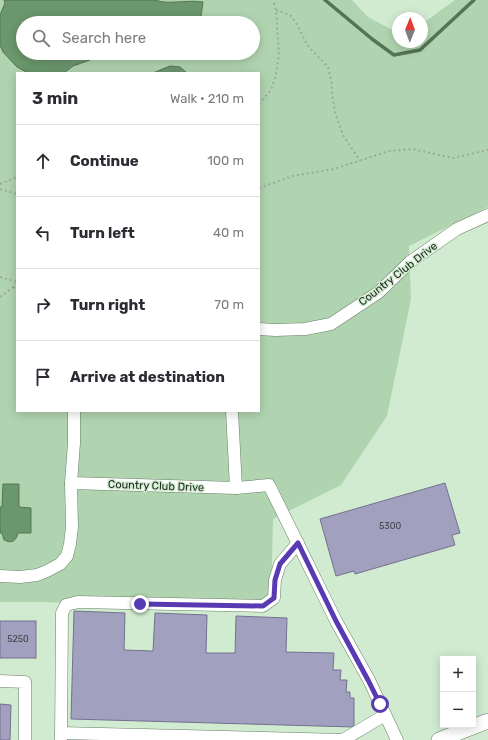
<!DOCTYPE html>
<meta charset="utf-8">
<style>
:root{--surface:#fff;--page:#f7f7f7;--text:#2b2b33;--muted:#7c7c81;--line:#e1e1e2}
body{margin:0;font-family:Rubik,sans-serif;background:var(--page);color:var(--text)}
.controls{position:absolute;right:12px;bottom:12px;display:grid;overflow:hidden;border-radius:0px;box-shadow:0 2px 10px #0003}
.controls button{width:36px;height:36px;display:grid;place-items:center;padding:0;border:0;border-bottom:1px solid var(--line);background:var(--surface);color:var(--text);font:20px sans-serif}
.compass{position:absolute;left:392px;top:12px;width:36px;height:36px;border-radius:50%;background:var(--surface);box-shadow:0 2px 10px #0003;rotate:1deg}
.stop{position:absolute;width:12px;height:12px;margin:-9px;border:3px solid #583bb3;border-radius:50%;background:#fff}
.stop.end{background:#583bb3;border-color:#fff;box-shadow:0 1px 4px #0008}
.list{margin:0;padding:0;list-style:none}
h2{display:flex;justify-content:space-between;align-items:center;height:52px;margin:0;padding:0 16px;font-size:17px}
h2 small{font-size:13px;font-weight:400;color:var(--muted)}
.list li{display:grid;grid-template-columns:26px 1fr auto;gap:12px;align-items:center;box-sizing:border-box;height:72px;padding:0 16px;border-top:1px solid var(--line)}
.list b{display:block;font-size:15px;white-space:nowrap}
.list em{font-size:13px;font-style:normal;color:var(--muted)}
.icon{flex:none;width:22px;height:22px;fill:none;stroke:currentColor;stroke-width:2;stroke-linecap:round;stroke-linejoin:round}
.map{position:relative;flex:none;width:488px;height:740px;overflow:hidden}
.search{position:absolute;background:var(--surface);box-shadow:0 2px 10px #0003;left:16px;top:16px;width:244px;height:44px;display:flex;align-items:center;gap:10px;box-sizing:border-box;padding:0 14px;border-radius:22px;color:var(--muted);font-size:15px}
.panel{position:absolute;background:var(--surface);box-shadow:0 2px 10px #0003;left:16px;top:72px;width:244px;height:340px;border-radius:0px}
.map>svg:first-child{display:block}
.green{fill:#b1d4b0;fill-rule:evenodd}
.water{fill:#6b976c;stroke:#547554}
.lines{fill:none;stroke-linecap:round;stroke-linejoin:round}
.stream{stroke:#547554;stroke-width:3.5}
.building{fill:#a2a0bf;stroke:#73718e}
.minor-casing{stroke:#687f68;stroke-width:13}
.major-casing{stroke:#687f68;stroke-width:16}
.path{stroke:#97ac97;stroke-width:2;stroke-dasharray:2 3;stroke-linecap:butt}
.minor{stroke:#fff;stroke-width:12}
.major{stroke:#fff;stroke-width:15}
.route{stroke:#583bb3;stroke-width:5}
.labels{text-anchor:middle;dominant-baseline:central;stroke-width:3;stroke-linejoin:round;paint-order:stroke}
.number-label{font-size:9px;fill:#3e4446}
.street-label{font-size:11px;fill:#1d261d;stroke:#d1ebd1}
</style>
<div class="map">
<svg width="488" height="740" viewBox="0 0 488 740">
<rect width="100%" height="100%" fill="#d1ebd1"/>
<path class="green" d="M0,0H352L368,17L398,33V42H422V24L455,0H488V207L409,246L411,299L387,416L341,485L273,519L271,601L137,606L45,602H0ZM23,23H253V53H23ZM17,73H259V411H17Z"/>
<g class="water">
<path d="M4,0H157C159,1 161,2 164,2C175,3 192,0 203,2L200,23H23V53H94L90,60L73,66L64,73H28L17,67L3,52L0,45V15L5,3Z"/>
<path d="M170,66L180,67L187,73H153Z"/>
<path d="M3,484H19V507L31,508V533H18C16,541 12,544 4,540L2,533H0V507H2Z"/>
</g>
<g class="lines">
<path class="stream" d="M325,0L372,39L394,55L420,50L474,0"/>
</g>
<g class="building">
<path d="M445,483L460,533L452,535L455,545L355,574L354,571L336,576L320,519Z"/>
<path d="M74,611L125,613L124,650L153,651L155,613L207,615L206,653H235L236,616L287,618L286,652L334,653L333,670H341L340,680H347L346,692H350V698H354V727L71,719Z"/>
<rect x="0" y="621" width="36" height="37"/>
<path d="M0,704L11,705L10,740H0Z"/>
</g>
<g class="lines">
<g class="minor-casing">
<g id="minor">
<path d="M259,329L275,330L305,329L331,324L379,292L410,262L457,229L488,215"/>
<path d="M232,411L236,488"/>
<path d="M71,483L236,488L269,485L336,621L369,680L397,740"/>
<path d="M0,576L20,577L37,575L47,571L60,564L67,556L70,544L72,527L71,483L74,443V411"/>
<path d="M0,681L25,682V740"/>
<path d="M61,733L343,740L385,715"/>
<path d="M61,740L62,613L66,605L78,602L263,606L274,598L275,580L280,564L298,543"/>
</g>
</g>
<g class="major-casing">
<path id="major" d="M439,740L488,721"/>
</g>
<g class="path">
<path d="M276,10L290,15L296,23L308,46L328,67L332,85V94L335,112L343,135L360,161"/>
<path d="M259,104L271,90L276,75L279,54L276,10L273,0"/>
<path d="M0,184L17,177"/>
<path d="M259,188L293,176L334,169L389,151L412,149L453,158L488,150"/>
<path d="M0,189L17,194"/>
<path d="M0,277L17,282"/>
<path d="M13,287L17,289"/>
<path d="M0,297L17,284"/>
</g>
<use href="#minor" class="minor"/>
<use href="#major" class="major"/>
</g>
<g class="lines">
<path class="route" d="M140,604L263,606L274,598L275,580L280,564L298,543L336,621L368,680L380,704"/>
</g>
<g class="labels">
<g class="number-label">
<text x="390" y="526">5300</text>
<text x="18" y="639">5250</text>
</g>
<g class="street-label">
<text transform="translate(398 274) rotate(-38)">Country Club Drive</text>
<text transform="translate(156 486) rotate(2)">Country Club Drive</text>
</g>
</g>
</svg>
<div class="controls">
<button>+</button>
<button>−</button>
</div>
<svg class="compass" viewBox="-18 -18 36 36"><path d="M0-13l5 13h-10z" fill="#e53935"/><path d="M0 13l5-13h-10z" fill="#7c7c81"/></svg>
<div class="stop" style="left:380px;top:704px"></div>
<div class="stop end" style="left:140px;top:604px"></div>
<div class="search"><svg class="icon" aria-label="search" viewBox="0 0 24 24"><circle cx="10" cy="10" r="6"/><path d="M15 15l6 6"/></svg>Search here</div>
<section class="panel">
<h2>3 min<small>Walk · 210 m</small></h2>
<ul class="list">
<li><svg class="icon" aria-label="ahead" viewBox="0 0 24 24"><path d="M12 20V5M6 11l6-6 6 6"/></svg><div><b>Continue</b></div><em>100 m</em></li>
<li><svg class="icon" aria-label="left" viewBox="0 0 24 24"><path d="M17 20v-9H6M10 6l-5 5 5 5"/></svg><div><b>Turn left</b></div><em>40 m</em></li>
<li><svg class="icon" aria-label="right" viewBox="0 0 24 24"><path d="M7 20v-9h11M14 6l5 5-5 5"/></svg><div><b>Turn right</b></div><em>70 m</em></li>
<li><svg class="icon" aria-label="arrive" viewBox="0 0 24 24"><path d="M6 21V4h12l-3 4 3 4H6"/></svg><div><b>Arrive at destination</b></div></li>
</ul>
</section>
</div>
